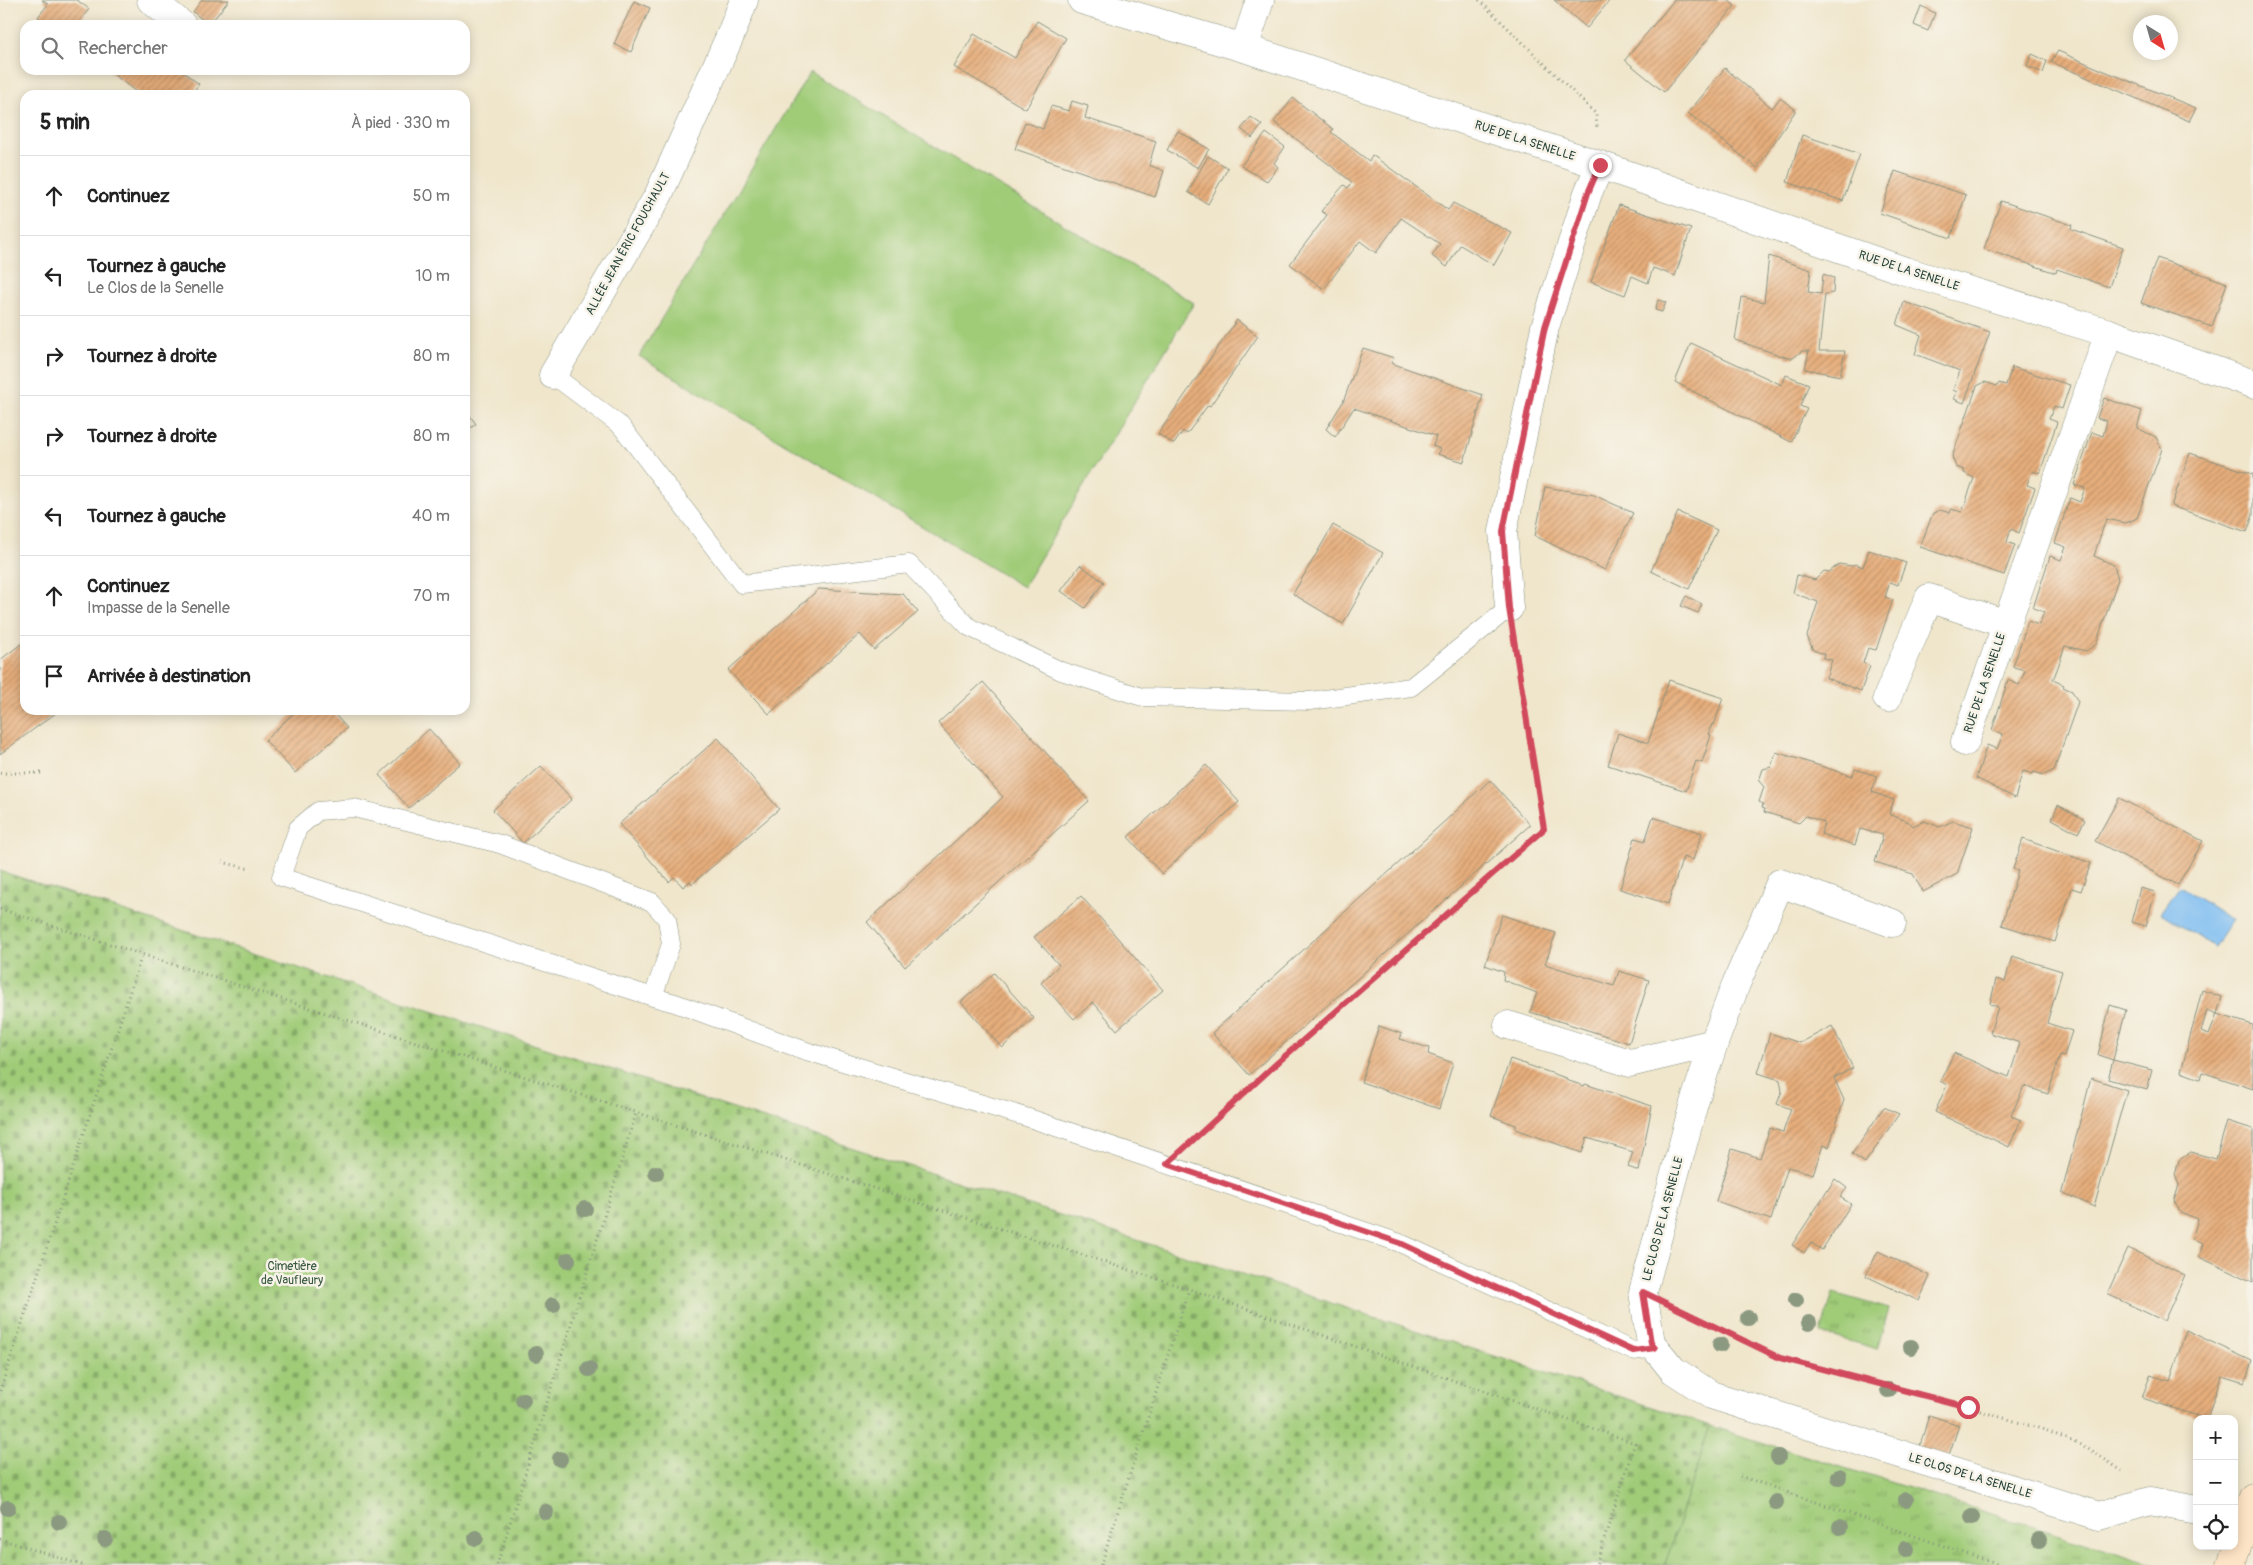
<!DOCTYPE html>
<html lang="fr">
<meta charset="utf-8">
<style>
:root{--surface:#fff;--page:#f6f6f6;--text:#222;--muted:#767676;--line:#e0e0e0}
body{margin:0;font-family:Pangolin,sans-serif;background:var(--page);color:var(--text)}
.controls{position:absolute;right:15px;bottom:15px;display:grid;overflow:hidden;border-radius:10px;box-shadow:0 2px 12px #0003}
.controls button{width:45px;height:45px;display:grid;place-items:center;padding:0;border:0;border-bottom:1px solid var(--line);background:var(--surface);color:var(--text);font:25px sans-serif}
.compass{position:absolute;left:2133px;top:15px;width:45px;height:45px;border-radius:50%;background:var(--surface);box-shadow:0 2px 12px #0003;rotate:143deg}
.stop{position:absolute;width:15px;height:15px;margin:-11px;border:4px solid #d1495b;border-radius:50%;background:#fff}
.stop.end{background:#d1495b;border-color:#fff;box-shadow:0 1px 5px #0008}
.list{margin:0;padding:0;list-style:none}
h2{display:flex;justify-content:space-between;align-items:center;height:65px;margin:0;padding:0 20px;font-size:21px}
h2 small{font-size:16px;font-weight:400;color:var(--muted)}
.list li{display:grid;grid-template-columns:32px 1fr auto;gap:15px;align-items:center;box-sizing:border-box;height:80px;padding:0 20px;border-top:1px solid var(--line)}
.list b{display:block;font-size:19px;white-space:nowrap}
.list p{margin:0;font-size:16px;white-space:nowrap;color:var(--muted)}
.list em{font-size:16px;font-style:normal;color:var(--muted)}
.icon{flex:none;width:28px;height:28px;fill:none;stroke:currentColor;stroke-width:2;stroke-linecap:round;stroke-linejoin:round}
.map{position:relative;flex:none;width:2253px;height:1565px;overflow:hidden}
.search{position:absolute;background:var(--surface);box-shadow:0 2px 12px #0003;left:20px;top:20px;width:450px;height:55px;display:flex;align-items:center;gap:12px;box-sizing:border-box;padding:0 18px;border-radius:15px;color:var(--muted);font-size:19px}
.panel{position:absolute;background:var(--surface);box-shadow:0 2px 12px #0003;left:20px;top:90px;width:450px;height:625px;border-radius:15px}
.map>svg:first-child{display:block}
.cemetery{fill:url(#cemetery-stones);stroke:#608456}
.park{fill:url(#park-tufts);stroke:#608456}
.pitch{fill:#a0cc78;stroke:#608456}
.water{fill:#7ebdf2;stroke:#4e7d93}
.building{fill:url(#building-hatch);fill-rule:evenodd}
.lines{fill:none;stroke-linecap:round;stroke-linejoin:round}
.service-casing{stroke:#889280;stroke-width:19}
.minor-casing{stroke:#889280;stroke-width:29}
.secondary-casing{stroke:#889280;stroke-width:29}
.path{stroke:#889280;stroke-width:3;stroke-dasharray:1 4;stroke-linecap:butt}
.service{stroke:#fff;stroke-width:18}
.minor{stroke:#fff;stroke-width:28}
.secondary{stroke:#fee4c6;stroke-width:28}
.tree{fill:#8b9980}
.route{stroke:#d1495b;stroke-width:6}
.labels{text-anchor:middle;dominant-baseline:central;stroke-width:5;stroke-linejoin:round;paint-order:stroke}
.street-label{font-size:12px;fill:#1f3d34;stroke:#f7f3e8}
.park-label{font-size:12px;fill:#395a42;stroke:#f7f3e8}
</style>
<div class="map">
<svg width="2253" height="1565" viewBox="0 0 2253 1565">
<defs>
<pattern id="cemetery-stones" width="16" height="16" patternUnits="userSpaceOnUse" patternTransform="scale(1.25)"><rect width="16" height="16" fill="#a0cc78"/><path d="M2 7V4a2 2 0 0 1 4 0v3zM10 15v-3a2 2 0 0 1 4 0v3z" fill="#82a763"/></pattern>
<pattern id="park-tufts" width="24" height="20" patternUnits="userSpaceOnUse" patternTransform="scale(1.25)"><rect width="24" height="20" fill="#a0cc78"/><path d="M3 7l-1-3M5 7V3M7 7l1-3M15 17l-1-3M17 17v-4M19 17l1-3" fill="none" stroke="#82a763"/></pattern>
<pattern id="building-hatch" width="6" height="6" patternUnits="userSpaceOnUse" patternTransform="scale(1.25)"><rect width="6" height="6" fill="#e7ae7c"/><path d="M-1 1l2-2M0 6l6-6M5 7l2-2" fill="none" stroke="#bb8f66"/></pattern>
</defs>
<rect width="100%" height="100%" fill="#f7f3e8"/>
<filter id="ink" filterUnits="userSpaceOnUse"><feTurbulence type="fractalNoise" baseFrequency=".02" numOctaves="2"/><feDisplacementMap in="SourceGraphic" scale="10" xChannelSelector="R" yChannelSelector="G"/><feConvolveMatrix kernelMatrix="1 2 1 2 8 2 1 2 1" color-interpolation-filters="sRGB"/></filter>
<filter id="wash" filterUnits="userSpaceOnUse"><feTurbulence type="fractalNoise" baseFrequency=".0096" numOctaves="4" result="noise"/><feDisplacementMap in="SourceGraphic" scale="20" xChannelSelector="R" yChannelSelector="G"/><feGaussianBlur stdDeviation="1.12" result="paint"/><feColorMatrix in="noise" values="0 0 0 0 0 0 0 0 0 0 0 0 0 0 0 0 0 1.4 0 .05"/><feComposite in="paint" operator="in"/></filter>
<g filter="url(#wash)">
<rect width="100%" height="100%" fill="#f0e6cc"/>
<path class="cemetery" d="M0,871L1710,1426L1665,1565H0Z"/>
<g class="park">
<path d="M1833,1293L1889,1309L1877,1349L1821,1333Z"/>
<path d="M1710,1426L2155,1565H1665Z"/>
</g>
<path class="pitch" d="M810,72L1194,303L1023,587L639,356Z"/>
<path class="water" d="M2180,886L2232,920L2214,947L2161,913Z"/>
<g id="blocks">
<g class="building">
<path d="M42,0H77L89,9L77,25H48L38,17L48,4Z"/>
<path d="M202,0H229L209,25L193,12Z"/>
<path d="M1554,0H1610L1587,28Z"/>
<path d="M1674,0H1728L1735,6L1664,92L1625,60Z"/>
<path d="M634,1L650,8L631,52L614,44Z"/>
<path d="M1921,6L1935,13L1928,31L1914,25Z"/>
<path d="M1037,21L1066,38L1026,109L954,67L974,34L1015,58Z"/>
<path d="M2058,51L2102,70L2196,108L2189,121L2051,62Z"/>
<path d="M2032,54L2047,61L2043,73L2027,66Z"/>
<path d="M1725,68L1772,108L1780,98L1796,110L1757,168L1688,113Z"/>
<path d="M108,70H181L199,84L191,95H140Z"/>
<path d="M1293,98L1333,129L1331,132L1369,161L1372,155L1448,210L1453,203L1512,233L1494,265L1460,245L1447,267L1432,256L1440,244L1401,218L1376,253L1360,241L1324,289L1290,264L1327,215L1321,211L1344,185L1348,188L1352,182L1274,122Z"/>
<path d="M1072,101L1088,106L1085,118L1156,141L1149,165L1164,171L1155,197L1015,149L1025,122L1043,129L1051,106L1069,111Z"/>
<path d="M1251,117L1262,125L1252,138L1241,129Z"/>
<path d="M1178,131L1209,149L1198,168L1167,150Z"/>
<path d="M1266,133L1285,147L1274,163L1278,167L1267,181L1241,166Z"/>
<path d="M1802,135L1860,154L1843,201L1787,182Z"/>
<path d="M1208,156L1228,168L1208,204L1188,192Z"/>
<path d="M1895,171L1966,195L1951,238L1880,213Z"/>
<path d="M2001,201L2072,225L2071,229L2123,247L2109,287L2057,269L2056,273L1984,249Z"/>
<path d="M1619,205L1691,229L1675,276L1653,268L1648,283L1632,276L1625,295L1591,282Z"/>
<path d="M1769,256L1811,270L1808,292L1821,294L1823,274L1834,278L1833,293L1825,294L1819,351H1845L1840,376L1805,369L1809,351H1802L1793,358H1788L1735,340L1742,297L1764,302Z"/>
<path d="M2157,258L2227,283L2212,327L2141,303Z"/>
<path d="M1658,300L1666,302L1662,312L1655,310Z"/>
<path d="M1904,302L1990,332L1964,403L1954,399L1957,392L1953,390L1960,371L1915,354L1921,335L1897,325Z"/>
<path d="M1237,320L1258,336L1210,406L1208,405L1187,434L1183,431L1174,444L1158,434Z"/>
<path d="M1691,343L1782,385L1786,375L1809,384L1800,406L1807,409L1791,442L1675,382Z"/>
<path d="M1363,348L1394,358L1391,363L1483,395L1464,462L1437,454L1440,449L1433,446L1436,436L1354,408L1335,437L1326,429L1343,402Z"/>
<path d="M2012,367L2070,385L2062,409L2054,406L2049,419L2057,422L2040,473L2032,471L2027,485L2035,488L2019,533L2011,529L2007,542L2015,545L2004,575L1920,547L1933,513L1940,510L1950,513L1951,509L1962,512L1974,478L1964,473V470L1956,467L1952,457L1977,386L1985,382L1997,386L1999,383L2006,385Z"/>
<path d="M2104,398L2142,411L2137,428L2156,437L2162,449L2137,518L2126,523L2106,519L2100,537L2094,556L2114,565L2118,579L2096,644L2086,651L2065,646L2059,664L2053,680L2064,685L2063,687L2072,691L2078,702L2054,770L2044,775L2034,772L2033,774L2023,771L2015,798L1976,778L1987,745L1997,749L2003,734L1992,730L2008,680L2019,685L2025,670L2013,667L2028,621L2039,625L2044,612L2033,608L2050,556L2061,560L2066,547L2055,543L2070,498L2080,502L2085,488L2074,485L2092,432L2103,436L2107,421L2097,418Z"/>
<path d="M465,409L476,424L465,432Z"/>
<path d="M2190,453L2253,474V515L2247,532L2171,506Z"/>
<path d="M1545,487L1594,495L1633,513L1605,570L1535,536Z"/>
<path d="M1678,512L1717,530L1689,589L1651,571Z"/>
<path d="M1333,525L1383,553L1343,624L1293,594Z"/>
<path d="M1869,550L1906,563L1898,585L1890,582L1885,597L1893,600L1876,650L1868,648L1863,663L1870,666L1861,691L1826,678L1832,660L1823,658L1824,654L1813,650L1807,636L1818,602L1793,593L1797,575L1815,580L1824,571L1829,572L1839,564L1851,566L1855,564L1863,567Z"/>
<path d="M1080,565L1104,582L1085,608L1061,591Z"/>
<path d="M819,589L903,594L918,612L874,650L860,634L769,714L728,670Z"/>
<path d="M1686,596L1702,604L1698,613L1681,606Z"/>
<path d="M25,641V710H60L0,754V660Z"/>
<path d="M1669,680L1723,698L1714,725L1712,724L1708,734L1711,735L1702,763L1696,761L1686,791L1608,765L1618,733L1648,743Z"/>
<path d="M983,682L1089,801L905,967L867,922L1003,797L938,723Z"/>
<path d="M297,710H331L347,728L295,773L265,740Z"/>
<path d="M429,729L460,763L409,808L379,775Z"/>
<path d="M718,738L779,809L692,884L690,881L683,887L674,877L669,882L619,824Z"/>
<path d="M1776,752L1852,776L1855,769L1877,776L1872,792L1894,800L1889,814L1909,822L1912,826L1924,821L1940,827L1953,821L1973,827L1957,874L1923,892L1913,874L1875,862L1883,835L1860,829L1855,845L1821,834L1824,822L1806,816L1799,823L1764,812L1765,809L1762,808L1763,804L1759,802L1764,787L1759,781L1763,769L1771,767Z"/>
<path d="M1206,765L1239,802L1162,874L1128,837Z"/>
<path d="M541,766L572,799L523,843L493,810Z"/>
<path d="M1490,780L1530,825L1249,1075L1212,1033Z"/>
<path d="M2119,798L2203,841L2178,885L2095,841Z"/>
<path d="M2058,805L2085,820L2078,833L2052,819Z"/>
<path d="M1653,817L1702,833L1693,860L1683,857L1668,904L1620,889L1635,838L1645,841Z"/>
<path d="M2023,839L2091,863L2081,891L2072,888L2055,942L2002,925L2018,871L2013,869Z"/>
<path d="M2140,888L2155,892L2146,926L2131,922Z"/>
<path d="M1081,896L1163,990L1117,1030L1093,1002L1074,1019L1041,983L1059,965L1034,937Z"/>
<path d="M1502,915L1556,933L1545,964L1614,986L1619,971L1649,980L1629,1043L1530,1012L1537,993L1503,980L1504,972L1485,965Z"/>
<path d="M2012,956L2062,971L2047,1023L2072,1031L2064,1056L2060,1055L2048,1094L2024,1086L2011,1116L2021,1120L2009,1147L1935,1112L1947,1085L1940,1081L1954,1053L2009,1077L2020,1043L1990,1033L1998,1007L1990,1004L1996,979L2005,982Z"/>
<path d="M994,973L1034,1018L1002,1048L961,1002Z"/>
<path d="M2202,990L2222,997L2217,1014L2253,1025V1089L2202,1072L2200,1079L2181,1072ZM2207,1010L2217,1014L2209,1035L2201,1032Z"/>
<path d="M2110,1005L2126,1010L2113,1060L2098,1055Z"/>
<path d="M1379,1026L1402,1034L1400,1039L1429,1048L1428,1054L1453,1063L1439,1109L1361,1082Z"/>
<path d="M1832,1026L1853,1068L1834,1078L1844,1100L1829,1147L1823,1145L1813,1174L1788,1167L1771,1220L1716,1201L1732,1149L1760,1158L1770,1128L1783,1132L1791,1109L1777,1104L1782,1091L1780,1080L1758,1073L1770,1033L1800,1043Z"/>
<path d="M1510,1059L1566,1078V1080L1584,1086L1585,1084L1652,1106L1639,1171L1628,1167L1633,1152L1587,1138L1582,1153L1516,1129V1125L1491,1116Z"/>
<path d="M2113,1060L2152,1070L2147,1090L2108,1079Z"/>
<path d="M2091,1078L2127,1090L2094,1207L2062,1192Z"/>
<path d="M1884,1107L1899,1114L1865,1163L1852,1154Z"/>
<path d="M2227,1121L2253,1129V1282L2199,1257L2203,1243L2192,1239L2198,1219L2180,1212L2174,1201L2179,1185L2175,1175L2179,1160L2191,1152L2216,1159Z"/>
<path d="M1835,1179L1847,1188L1840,1197L1851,1204L1822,1250L1811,1243L1804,1253L1792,1245Z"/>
<path d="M2128,1248L2185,1275L2164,1321L2107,1294Z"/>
<path d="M1878,1251L1930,1276L1919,1301L1866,1276Z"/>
<path d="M2186,1330L2252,1361L2245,1383L2221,1376L2207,1419L2142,1398L2150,1375L2170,1381Z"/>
<path d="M1929,1415L1959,1425L1948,1458L1919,1449Z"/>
</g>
</g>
</g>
<g filter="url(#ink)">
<use href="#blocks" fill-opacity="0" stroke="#889280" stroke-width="1"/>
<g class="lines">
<g class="service-casing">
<g id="service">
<path d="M553,375L621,426L742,584L909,564L969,627L1061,671L1142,697L1310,701L1411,687L1509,608"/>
<path d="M653,997L671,944L667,919L652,902L500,844L354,808L318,811L298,828L281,877L653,997L675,1003L806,1051L1029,1118L1400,1243L1549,1311L1633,1351L1655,1348"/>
</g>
</g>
<g class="minor-casing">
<g id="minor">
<path d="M151,0L182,25"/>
<path d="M1082,0L1244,48L1600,165L1905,271L2109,333L2253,384"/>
<path d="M1244,48L1260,0"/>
<path d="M553,375L658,196L731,34L744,0"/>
<path d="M1509,608L1503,531L1545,327L1588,193L1600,165"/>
<path d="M1887,698L1929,598L2006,624"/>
<path d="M1965,742L2109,333"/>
<path d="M1892,923L1780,883L1736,984L1714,1043L1694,1103L1643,1292L1651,1343L1673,1370L1711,1395L2099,1516L2150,1501L2197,1510"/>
<path d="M1508,1025L1630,1063L1714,1043"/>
</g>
</g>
<g class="secondary-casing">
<path id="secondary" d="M2231,1565L2253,1497"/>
</g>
<g class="path">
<path d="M1479,0L1596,114L1597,127"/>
<path d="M0,773H45"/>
<path d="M222,862L250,869"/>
<path d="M0,909L1189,1289L1635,1443L1596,1565"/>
<path d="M1193,1140L1275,1064L1543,829L1515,643"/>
<path d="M1683,1310L1780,1358L1925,1395L2045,1430L2088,1448L2122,1471"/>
<path d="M0,1391L142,955"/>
<path d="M1740,1476L1999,1565"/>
<path d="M0,1539L82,1565"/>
<path d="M497,1565L636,1113"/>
<path d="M1101,1565L1189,1289"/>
</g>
<use href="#service" class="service"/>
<use href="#minor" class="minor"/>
<use href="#secondary" class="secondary"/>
</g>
<g class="tree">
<circle cx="656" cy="1173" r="8"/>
<circle cx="585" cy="1209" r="8"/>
<circle cx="568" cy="1260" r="8"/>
<circle cx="1796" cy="1300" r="8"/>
<circle cx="553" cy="1305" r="8"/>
<circle cx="1748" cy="1318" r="8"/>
<circle cx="1809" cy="1323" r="8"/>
<circle cx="1720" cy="1345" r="8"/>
<circle cx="1911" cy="1347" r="8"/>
<circle cx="536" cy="1354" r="8"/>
<circle cx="589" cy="1369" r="8"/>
<circle cx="1888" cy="1390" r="8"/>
<circle cx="523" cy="1400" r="8"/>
<circle cx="1778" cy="1457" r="8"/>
<circle cx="560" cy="1459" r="8"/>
<circle cx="1839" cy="1477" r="8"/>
<circle cx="1906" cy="1500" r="8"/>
<circle cx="1776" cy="1502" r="8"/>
<circle cx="8" cy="1508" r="8"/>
<circle cx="546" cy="1512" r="8"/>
<circle cx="1972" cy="1517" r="8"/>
<circle cx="59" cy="1522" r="8"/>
<circle cx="1840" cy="1527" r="8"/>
<circle cx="476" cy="1538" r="8"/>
<circle cx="105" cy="1539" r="8"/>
<circle cx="2039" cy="1540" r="8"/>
<circle cx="1906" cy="1549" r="8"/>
</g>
</g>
<g class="lines" filter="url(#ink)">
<path class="route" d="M1600,165L1588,193L1545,327L1503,531L1509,608L1544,829L1276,1064L1167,1164L1400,1243L1633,1351L1655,1348L1651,1343L1643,1292L1780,1358L1968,1407"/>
</g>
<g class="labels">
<g class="street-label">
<text transform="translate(1525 141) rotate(18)">RUE DE LA SENELLE</text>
<text transform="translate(628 244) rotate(-61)">ALLÉE JEAN ÉRIC FOUCHAULT</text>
<text transform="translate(1909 271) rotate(18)">RUE DE LA SENELLE</text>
<text transform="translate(1985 683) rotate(-71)">RUE DE LA SENELLE</text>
<text transform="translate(1663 1219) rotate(-75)">LE CLOS DE LA SENELLE</text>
<text transform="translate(1970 1476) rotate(17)">LE CLOS DE LA SENELLE</text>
</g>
<g class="park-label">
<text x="292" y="1266">Cimetière<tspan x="292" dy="14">de Vaufleury</tspan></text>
</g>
</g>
</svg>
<div class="controls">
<button>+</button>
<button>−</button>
<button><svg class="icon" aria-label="locate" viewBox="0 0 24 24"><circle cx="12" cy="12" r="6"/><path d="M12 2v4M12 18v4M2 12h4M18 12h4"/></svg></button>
</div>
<svg class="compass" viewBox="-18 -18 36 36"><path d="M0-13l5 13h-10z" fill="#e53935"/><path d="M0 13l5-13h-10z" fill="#767676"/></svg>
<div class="stop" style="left:1968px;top:1407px"></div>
<div class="stop end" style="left:1600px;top:165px"></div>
<div class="search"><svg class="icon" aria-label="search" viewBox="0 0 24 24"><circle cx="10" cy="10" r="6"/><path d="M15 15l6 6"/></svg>Rechercher</div>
<section class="panel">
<h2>5 min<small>À pied · 330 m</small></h2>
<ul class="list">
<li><svg class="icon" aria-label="ahead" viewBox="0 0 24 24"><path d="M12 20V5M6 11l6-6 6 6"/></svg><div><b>Continuez</b></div><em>50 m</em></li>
<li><svg class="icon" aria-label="left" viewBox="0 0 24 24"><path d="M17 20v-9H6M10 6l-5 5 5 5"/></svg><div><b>Tournez à gauche</b><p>Le Clos de la Senelle</p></div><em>10 m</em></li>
<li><svg class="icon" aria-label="right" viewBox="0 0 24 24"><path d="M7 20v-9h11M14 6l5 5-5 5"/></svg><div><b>Tournez à droite</b></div><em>80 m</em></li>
<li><svg class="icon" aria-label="right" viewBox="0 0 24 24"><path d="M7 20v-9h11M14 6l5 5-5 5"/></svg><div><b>Tournez à droite</b></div><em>80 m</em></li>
<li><svg class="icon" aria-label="left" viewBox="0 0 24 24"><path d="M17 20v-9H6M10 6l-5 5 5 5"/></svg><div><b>Tournez à gauche</b></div><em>40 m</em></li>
<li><svg class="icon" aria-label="ahead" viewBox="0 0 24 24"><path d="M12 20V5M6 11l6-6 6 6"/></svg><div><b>Continuez</b><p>Impasse de la Senelle</p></div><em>70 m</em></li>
<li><svg class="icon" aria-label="arrive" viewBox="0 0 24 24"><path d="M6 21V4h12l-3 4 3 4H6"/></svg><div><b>Arrivée à destination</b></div></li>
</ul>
</section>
</div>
